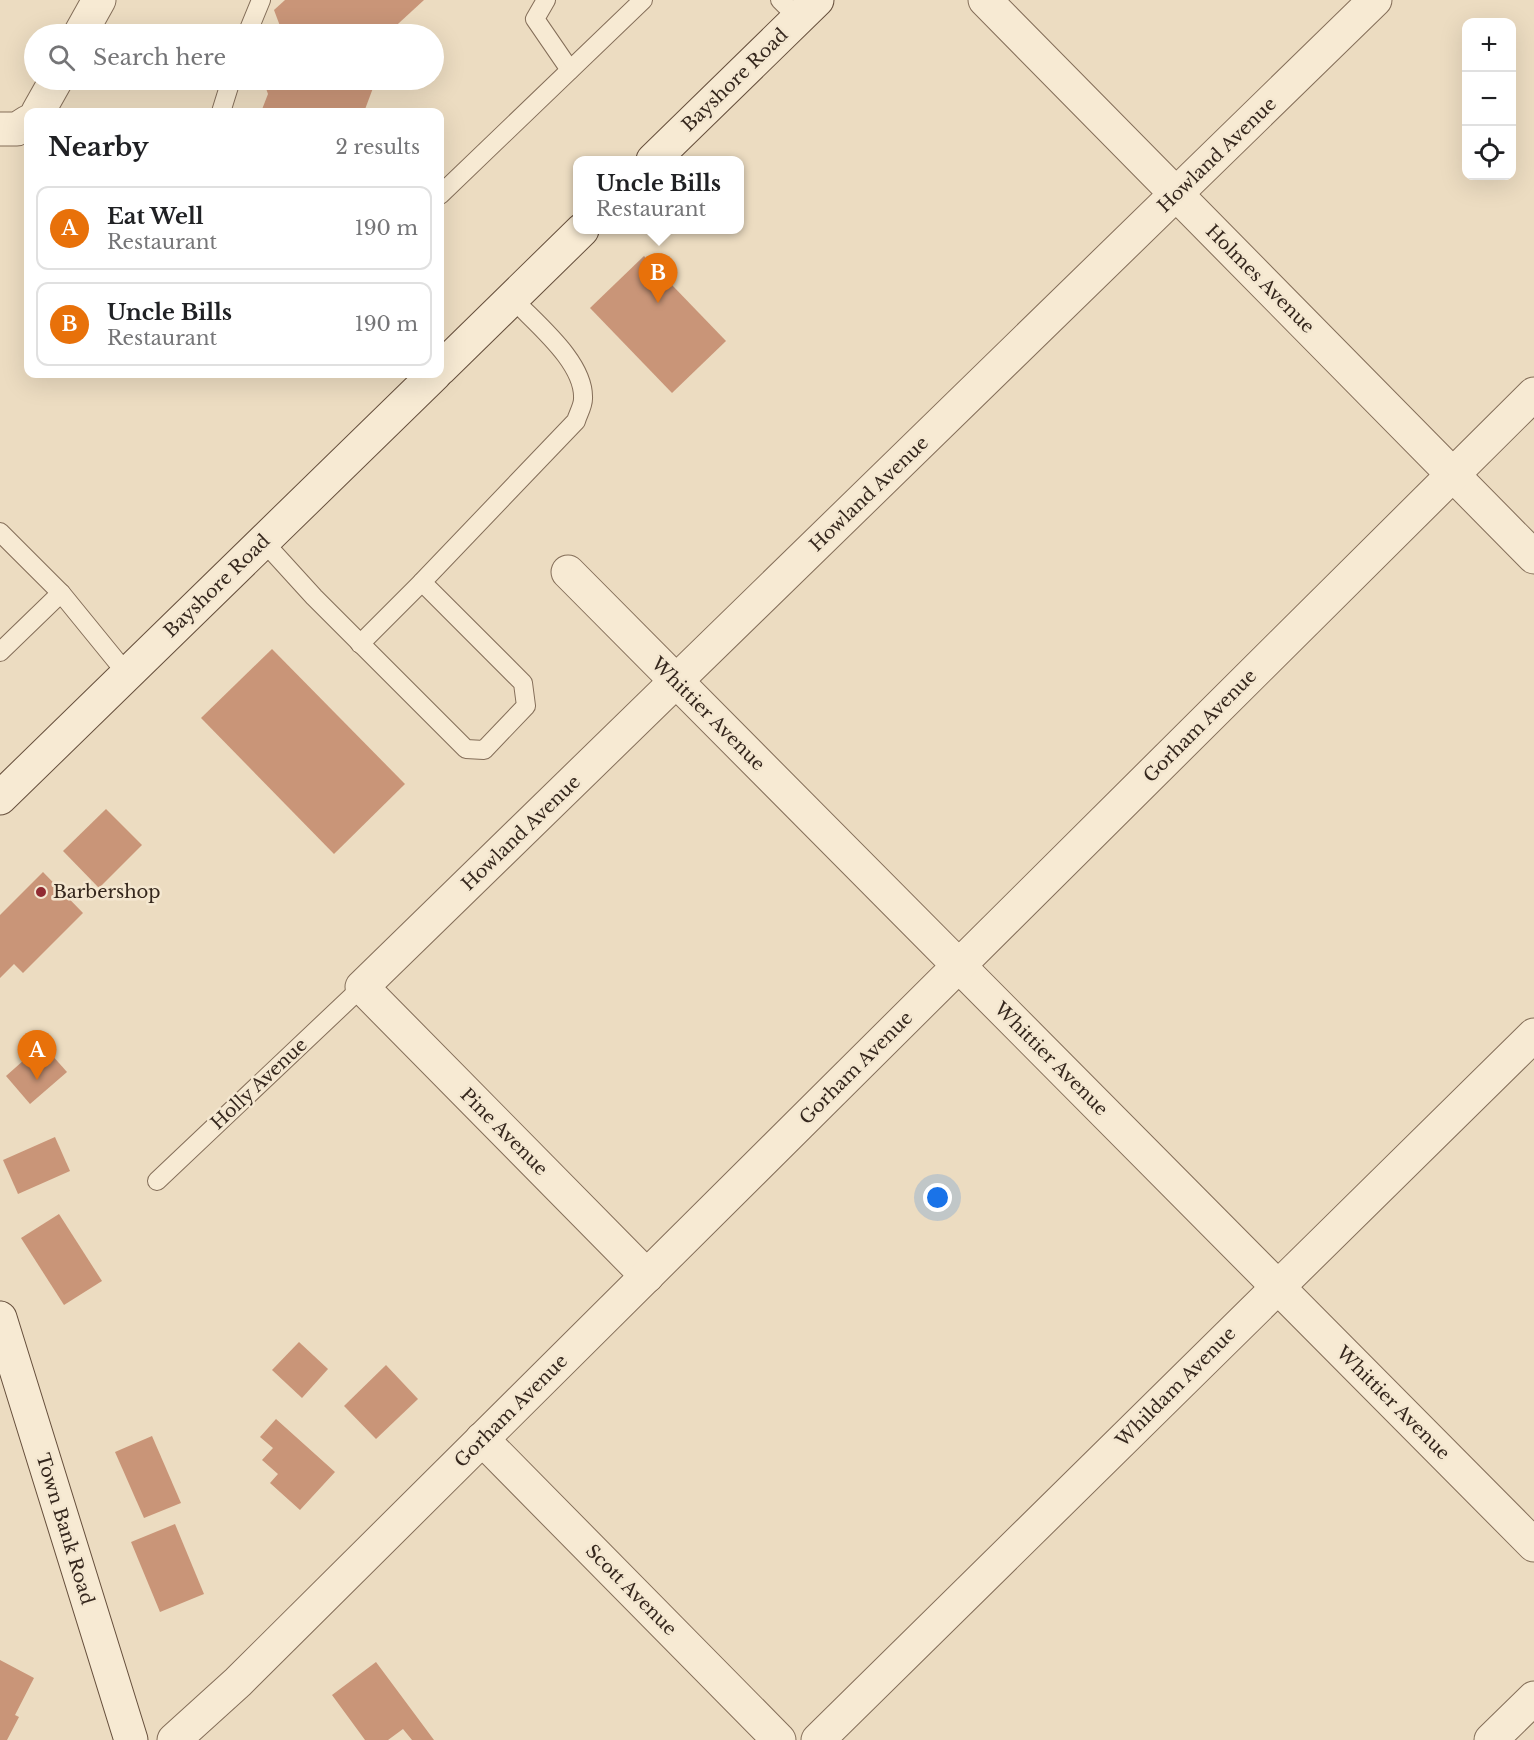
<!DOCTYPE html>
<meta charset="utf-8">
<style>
:root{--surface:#fff;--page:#f2f2f2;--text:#202124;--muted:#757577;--line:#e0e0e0;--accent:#912b32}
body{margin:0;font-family:"Libre Baskerville",serif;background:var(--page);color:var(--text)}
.controls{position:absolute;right:18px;top:18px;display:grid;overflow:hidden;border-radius:12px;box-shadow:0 6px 24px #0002}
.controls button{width:54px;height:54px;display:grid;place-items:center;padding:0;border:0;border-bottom:2px solid var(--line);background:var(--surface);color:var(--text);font:30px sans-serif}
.you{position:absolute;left:938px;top:1198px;width:21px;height:21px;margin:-15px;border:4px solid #fff;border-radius:50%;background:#1a73e8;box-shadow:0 0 0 9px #1a73e833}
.badge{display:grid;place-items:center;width:39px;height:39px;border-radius:50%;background:var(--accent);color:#fff;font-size:20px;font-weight:700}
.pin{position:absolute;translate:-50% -50px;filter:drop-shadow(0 2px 3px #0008)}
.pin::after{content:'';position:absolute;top:32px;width:21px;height:18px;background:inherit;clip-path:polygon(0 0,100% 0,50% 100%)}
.popup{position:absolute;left:573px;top:156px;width:171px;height:78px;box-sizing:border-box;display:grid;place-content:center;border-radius:12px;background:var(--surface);filter:drop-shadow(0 2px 4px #0005);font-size:20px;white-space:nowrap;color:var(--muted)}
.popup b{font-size:22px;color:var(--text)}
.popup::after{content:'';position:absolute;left:50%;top:100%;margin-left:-12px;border:12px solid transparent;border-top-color:var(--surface)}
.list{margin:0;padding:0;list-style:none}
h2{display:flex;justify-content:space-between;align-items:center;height:78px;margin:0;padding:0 24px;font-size:26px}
h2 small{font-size:20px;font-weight:400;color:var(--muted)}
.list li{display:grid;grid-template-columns:39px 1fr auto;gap:18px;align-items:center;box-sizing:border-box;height:84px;margin:0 12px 12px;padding:0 12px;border:2px solid var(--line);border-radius:12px}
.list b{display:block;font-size:22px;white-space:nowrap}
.list p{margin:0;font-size:20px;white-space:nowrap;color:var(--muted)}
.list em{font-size:20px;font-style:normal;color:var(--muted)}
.icon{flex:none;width:33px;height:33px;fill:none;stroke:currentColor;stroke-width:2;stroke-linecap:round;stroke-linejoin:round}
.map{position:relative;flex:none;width:1534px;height:1740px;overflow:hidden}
.search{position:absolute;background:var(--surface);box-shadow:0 6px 24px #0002;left:24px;top:24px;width:420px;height:66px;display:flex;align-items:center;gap:15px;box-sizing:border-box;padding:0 21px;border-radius:33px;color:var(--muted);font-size:22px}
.panel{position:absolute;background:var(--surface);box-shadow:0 6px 24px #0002;left:24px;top:108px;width:420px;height:270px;border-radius:12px}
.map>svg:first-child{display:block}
.building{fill:#c99578}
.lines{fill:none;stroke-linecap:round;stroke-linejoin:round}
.lane-casing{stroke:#846e59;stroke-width:20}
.street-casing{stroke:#846e59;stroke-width:35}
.secondary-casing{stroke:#664f3c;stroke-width:35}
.lane{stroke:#f7ead3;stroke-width:18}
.street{stroke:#f7ead3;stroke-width:33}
.secondary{stroke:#f7ead3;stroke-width:33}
.poi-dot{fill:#912b32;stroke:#f4e7d0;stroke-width:2}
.labels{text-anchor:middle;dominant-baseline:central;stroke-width:5;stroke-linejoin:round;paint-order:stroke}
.street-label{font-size:18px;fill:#35271d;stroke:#f4e7d0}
.poi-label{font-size:18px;fill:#35271d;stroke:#f4e7d0;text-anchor:start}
</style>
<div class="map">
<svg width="1534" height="1740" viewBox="0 0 1534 1740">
<rect width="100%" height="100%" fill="#ecdcc1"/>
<g class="building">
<path d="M285,0H424L387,34H283L274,10Z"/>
<path d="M263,80H376L364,112H261L268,94Z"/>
<path d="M644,256L726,341L672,393L590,308Z"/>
<path d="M272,649L405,784L334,854L201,718Z"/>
<path d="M106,809L142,845L99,888L63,851Z"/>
<path d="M43,872L83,913L23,973L14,964L0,978V915Z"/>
<path d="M42,1044L67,1072L30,1104L6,1076Z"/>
<path d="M55,1137L70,1171L18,1194L3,1160Z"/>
<path d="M59,1214L102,1281L64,1305L21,1238Z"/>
<path d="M299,1342L328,1369L302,1398L272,1370Z"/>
<path d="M386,1365L418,1399L376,1439L344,1406Z"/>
<path d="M276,1419L335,1472L300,1510L270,1483L278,1474L262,1460L273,1448L260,1437Z"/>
<path d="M152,1436L181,1503L144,1518L115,1452Z"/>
<path d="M175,1524L204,1594L160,1612L131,1542Z"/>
<path d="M0,1660L34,1678L15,1715L19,1717L7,1740H0Z"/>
<path d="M376,1662L434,1740H412L403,1729L388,1740H365L332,1695Z"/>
</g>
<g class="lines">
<g class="lane-casing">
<g id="lane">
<path d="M546,0L535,19L570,70"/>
<path d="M780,0L798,18"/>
<path d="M247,34L261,0"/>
<path d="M221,112L231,80"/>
<path d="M440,195L643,0"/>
<path d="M0,532L61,593L127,674"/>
<path d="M263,541L314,597L466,749L484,750L526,706L523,683L422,582L576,421C578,414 583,406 583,399C585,362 535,323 512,298"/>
<path d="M360,644L422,582"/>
<path d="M0,652L61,593"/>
<path d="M157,1181L362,987"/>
</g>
</g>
<g class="street-casing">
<g id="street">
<path d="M985,0L1534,557"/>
<path d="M80,34L99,0"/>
<path d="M38,112L56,80"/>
<path d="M0,129H17L28,122"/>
<path d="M568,572L1534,1545"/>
<path d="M647,1276L362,987L1375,0"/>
<path d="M482,1439L779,1740"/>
<path d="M174,1740L238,1682L1534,394"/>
<path d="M818,1740L1534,1035"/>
<path d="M1491,1740L1534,1698"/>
</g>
</g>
<g class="secondary-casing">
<g id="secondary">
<path d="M653,160L817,0"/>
<path d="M440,369L582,230"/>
<path d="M0,798L435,374"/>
<path d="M0,1318L131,1740"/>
</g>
</g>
<use href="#lane" class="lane"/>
<use href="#street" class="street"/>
<use href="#secondary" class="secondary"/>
</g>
<circle class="poi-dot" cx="41" cy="892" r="6"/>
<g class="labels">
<g class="street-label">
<text transform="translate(735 80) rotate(-44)">Bayshore Road</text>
<text transform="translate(1217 155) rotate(-44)">Howland Avenue</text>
<text transform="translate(1260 279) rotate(45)">Holmes Avenue</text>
<text transform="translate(869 494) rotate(-44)">Howland Avenue</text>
<text transform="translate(217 586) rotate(-44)">Bayshore Road</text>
<text transform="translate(708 714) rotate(45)">Whittier Avenue</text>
<text transform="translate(1200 726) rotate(-45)">Gorham Avenue</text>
<text transform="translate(521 833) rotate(-44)">Howland Avenue</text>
<text transform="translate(1051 1059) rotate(45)">Whittier Avenue</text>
<text transform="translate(856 1068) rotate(-45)">Gorham Avenue</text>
<text transform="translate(259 1084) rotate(-43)">Holly Avenue</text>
<text transform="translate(504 1132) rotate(45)">Pine Avenue</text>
<text transform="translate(1176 1387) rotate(-45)">Whildam Avenue</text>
<text transform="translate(1393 1403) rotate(45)">Whittier Avenue</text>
<text transform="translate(511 1411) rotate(-45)">Gorham Avenue</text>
<text transform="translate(65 1529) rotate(73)">Town Bank Road</text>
<text transform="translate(631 1590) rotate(45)">Scott Avenue</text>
</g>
<g class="poi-label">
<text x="53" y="892">Barbershop</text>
</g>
</g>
</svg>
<div class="controls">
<button>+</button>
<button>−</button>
<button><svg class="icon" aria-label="locate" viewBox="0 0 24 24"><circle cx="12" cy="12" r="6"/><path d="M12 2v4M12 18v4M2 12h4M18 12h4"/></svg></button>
</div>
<div class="you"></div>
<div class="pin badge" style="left:37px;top:1080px;background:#e8710a">A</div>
<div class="pin badge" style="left:658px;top:303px;background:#e8710a">B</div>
<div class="popup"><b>Uncle Bills</b>Restaurant</div>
<div class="search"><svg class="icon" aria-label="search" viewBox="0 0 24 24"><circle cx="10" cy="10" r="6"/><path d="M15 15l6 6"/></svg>Search here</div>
<section class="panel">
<h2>Nearby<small>2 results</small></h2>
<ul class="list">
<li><span class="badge" style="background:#e8710a">A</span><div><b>Eat Well</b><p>Restaurant</p></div><em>190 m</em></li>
<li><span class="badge" style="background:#e8710a">B</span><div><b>Uncle Bills</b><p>Restaurant</p></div><em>190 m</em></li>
</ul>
</section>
</div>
